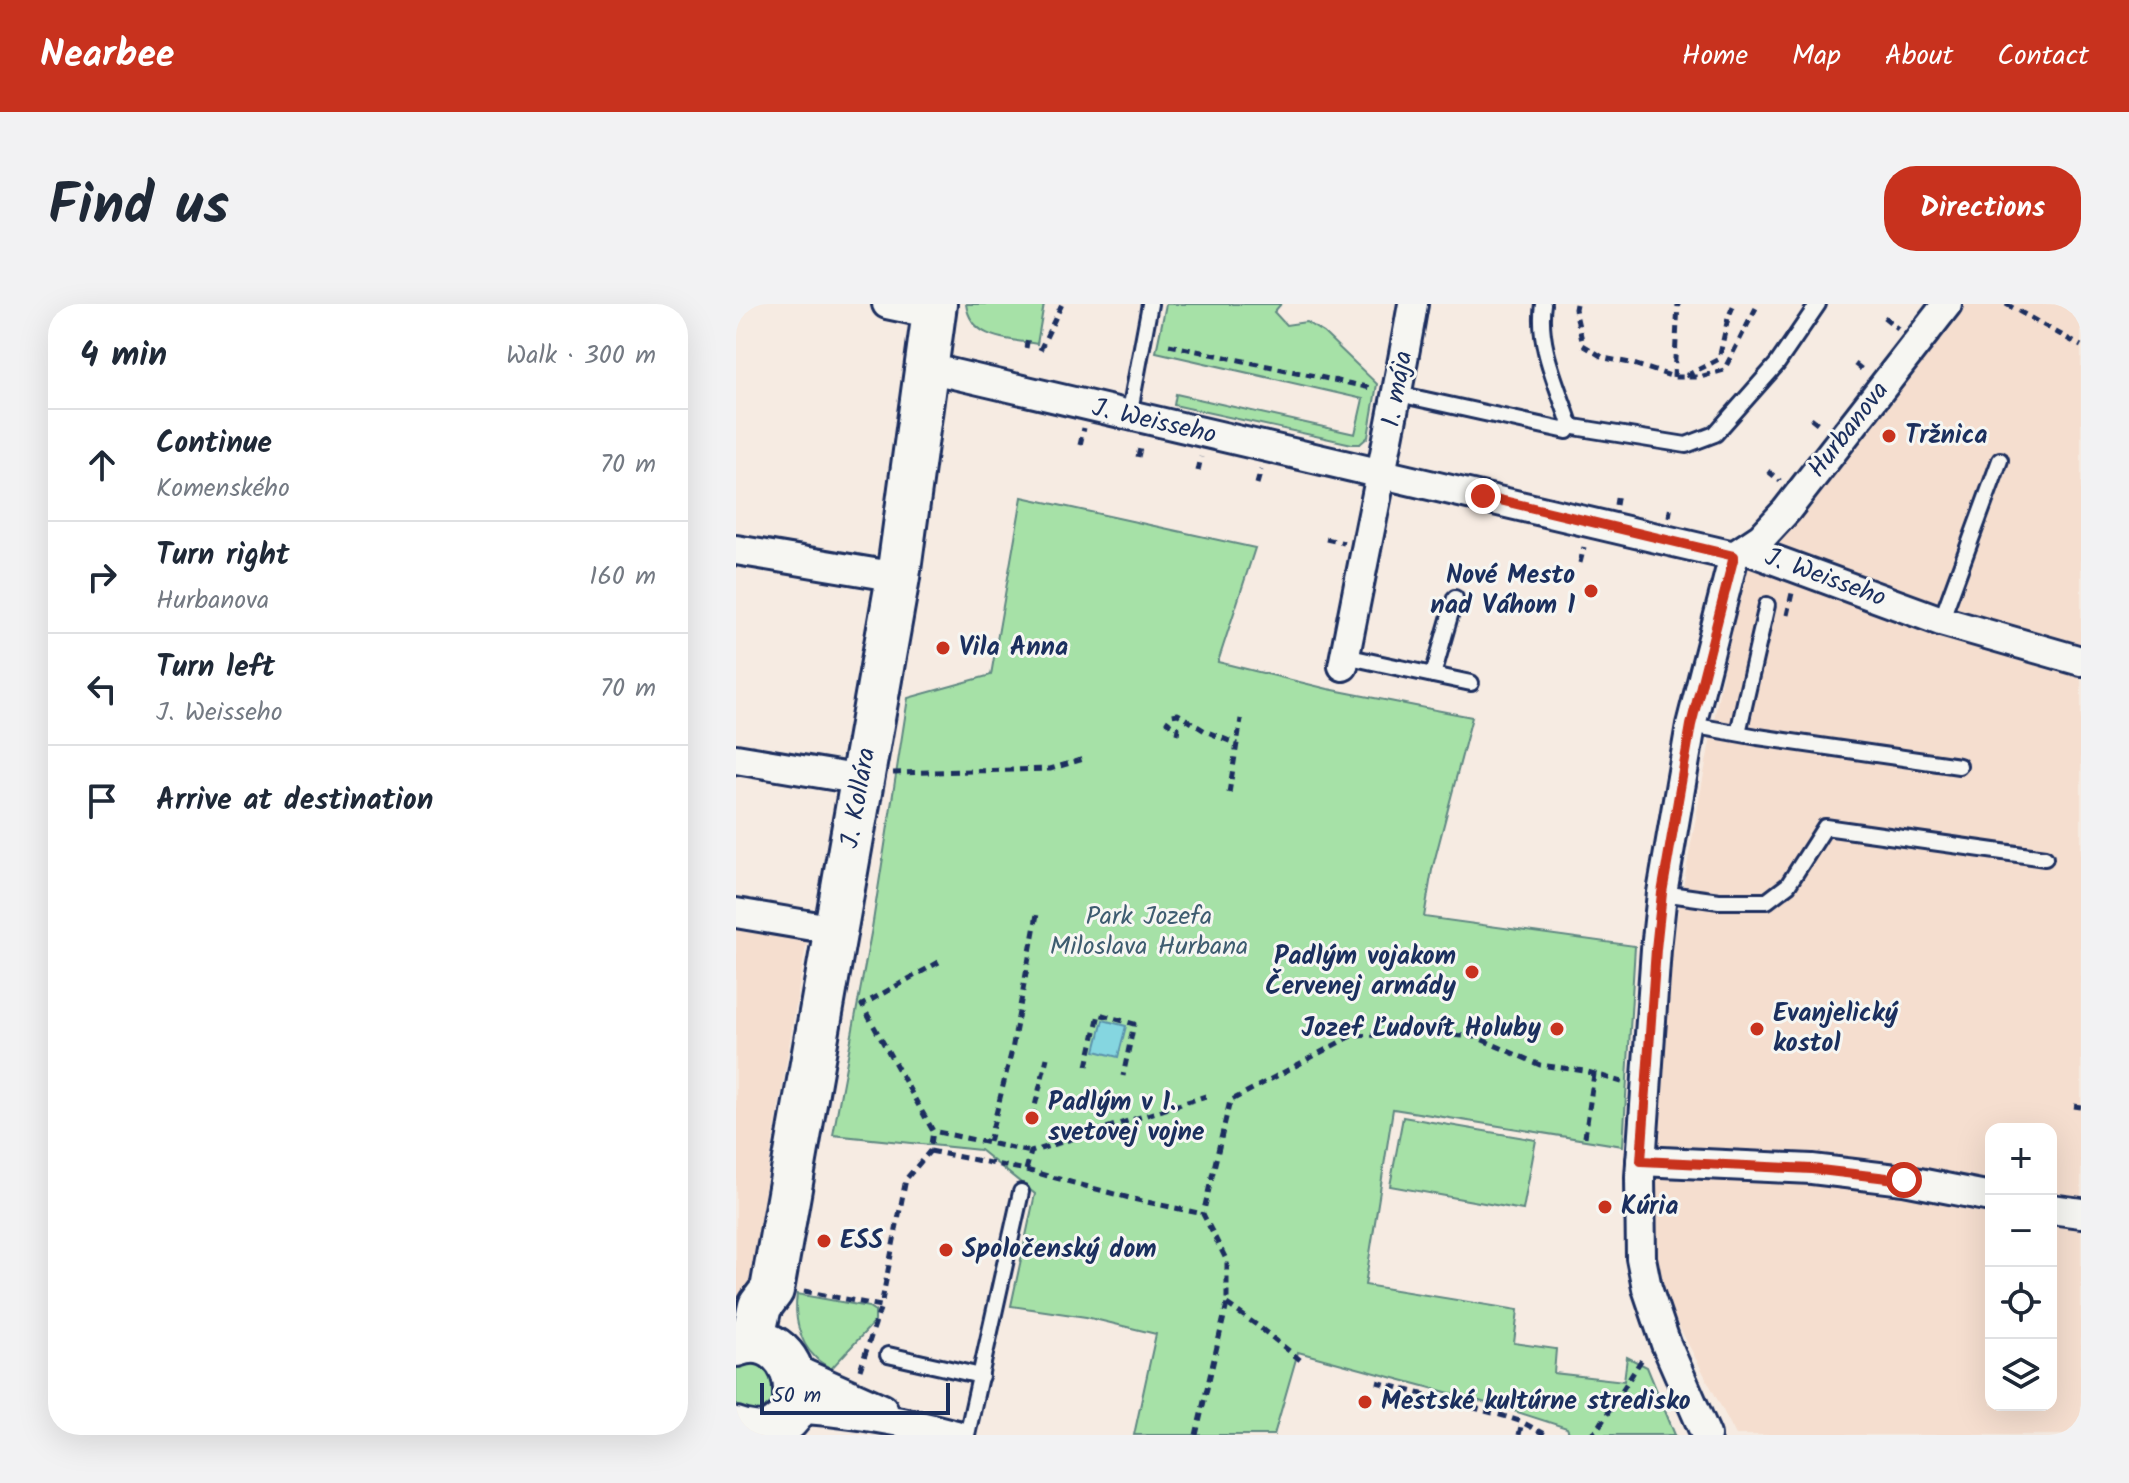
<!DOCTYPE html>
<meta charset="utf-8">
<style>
:root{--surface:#fff;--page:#f2f2f3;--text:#1f2937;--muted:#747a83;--line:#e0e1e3;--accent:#c8321e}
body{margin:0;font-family:Kalam,sans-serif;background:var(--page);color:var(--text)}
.controls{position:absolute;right:24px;bottom:24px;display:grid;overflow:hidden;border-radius:16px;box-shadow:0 8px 32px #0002}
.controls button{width:72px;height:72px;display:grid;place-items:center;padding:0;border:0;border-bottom:2px solid var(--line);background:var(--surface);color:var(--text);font:40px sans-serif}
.scale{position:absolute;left:24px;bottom:20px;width:190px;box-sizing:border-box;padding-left:8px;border:4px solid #1b2f5e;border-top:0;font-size:22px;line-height:28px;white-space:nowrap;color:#1b2f5e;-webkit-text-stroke:6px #f6f6f2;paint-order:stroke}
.stop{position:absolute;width:24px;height:24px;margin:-18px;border:6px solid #c8321e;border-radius:50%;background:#fff}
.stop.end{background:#c8321e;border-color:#fff;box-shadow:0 2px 8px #0008}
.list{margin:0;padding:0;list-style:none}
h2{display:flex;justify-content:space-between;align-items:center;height:104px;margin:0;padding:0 32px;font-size:34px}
h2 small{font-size:26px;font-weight:400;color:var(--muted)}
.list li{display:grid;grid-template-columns:52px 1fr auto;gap:24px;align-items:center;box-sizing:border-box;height:112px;padding:0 32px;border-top:2px solid var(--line)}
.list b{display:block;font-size:30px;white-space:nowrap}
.list p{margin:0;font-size:26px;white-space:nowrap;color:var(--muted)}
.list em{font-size:26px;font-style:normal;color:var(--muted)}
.icon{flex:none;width:44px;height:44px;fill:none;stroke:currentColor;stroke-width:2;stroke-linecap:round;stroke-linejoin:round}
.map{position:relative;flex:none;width:1345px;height:1131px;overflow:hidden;border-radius:32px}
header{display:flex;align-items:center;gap:48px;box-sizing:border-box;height:112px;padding:0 40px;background:var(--accent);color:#fff}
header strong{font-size:38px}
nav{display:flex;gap:44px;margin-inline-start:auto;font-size:28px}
.intro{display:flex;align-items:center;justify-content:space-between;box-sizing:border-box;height:192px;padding:0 48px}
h1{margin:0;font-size:56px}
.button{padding:20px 36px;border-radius:32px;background:var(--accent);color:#fff;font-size:28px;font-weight:700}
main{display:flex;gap:48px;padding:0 48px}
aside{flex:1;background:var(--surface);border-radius:32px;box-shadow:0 8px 32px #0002}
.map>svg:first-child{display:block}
.built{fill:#f5decf;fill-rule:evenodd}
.green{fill:#a6e1a7;stroke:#608882;stroke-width:2}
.water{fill:#85d6e0;stroke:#5b93ac;stroke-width:2}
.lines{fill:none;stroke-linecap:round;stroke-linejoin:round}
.lane-casing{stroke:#1b2f5e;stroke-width:20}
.street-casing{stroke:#1b2f5e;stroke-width:34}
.secondary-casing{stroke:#1b2f5e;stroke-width:48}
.path{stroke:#1b2f5e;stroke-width:5;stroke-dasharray:8 6;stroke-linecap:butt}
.lane{stroke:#f6f6f2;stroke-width:14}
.street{stroke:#f6f6f2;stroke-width:28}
.secondary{stroke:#f6f6f2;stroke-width:42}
.route{stroke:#c8321e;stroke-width:10}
.poi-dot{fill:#c8321e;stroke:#f6f6f2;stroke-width:3}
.labels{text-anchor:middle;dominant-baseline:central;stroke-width:6;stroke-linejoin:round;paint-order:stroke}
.street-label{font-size:26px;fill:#1b2f5e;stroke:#f6f6f2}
.poi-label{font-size:26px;font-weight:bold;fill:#1b2f5e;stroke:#f6f6f2;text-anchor:start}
.park-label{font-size:26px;fill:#3e5c70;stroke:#f6f6f2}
</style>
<header>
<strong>Nearbee</strong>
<nav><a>Home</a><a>Map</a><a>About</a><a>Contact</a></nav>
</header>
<div class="intro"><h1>Find us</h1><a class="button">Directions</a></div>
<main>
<aside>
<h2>4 min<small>Walk · 300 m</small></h2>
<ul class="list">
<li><svg class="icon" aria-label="ahead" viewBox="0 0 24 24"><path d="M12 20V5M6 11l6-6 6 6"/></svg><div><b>Continue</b><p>Komenského</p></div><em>70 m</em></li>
<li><svg class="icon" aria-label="right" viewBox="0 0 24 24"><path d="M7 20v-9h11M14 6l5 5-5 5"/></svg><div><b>Turn right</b><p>Hurbanova</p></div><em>160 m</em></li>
<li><svg class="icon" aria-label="left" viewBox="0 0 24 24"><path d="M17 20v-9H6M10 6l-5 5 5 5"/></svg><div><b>Turn left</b><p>J. Weisseho</p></div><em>70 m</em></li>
<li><svg class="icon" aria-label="arrive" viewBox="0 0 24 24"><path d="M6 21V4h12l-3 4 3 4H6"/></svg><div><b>Arrive at destination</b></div></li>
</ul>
</aside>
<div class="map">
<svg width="1345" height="1131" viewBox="0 0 1345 1131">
<rect width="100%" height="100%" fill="#f6ebe2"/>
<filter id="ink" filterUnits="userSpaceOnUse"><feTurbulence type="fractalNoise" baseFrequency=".0125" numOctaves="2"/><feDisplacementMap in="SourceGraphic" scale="16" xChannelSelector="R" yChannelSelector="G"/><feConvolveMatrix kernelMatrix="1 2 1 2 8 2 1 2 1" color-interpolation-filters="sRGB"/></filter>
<g filter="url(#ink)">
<g class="built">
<path d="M1220,0H1345V1131H1000L909,958L930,675L988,362L1007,267ZM1255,825H1315V1101H1255Z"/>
<path d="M0,617L72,629L8,1011L0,1016Z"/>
</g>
<g class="green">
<path d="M230,0H308L301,40C272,35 235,36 230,0Z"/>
<path d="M430,0H545L538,8L550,21L570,18L588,29L641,80L632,133L624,140H616L438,101L440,90L619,130L627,95L420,48Z"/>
<path d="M286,193L519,244L482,358L592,385L736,413L696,566L688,613L899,642L887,842L657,805L629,981L782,1006L778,1039L820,1045L818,1069L888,1077L891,1053L911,1063L939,1131H834L831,1124L769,1104L562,1048L538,1131H398L420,1030L350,1013L275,1002L299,890L244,846L97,831L136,624L172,394L255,371Z"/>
<path d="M667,813L800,836L787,906L654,882Z"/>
<path d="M61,990L133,1003L139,1007V1017L95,1065C90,1061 83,1058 79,1053C62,1037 58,1011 61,990Z"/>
<path d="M20,1057L41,1068L37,1112L0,1113V1063L8,1059Z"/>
</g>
<path class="water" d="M367,716L390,722L382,753L359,747Z"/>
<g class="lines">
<g class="lane-casing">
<g id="lane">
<path d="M807,0C801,40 821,80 833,117L832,122L950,141L979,130L1041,60L1082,0"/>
<path d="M676,93L831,127"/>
<path d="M393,112L414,0"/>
<path d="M1205,317L1264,156"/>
<path d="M609,352L697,371L719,294"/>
<path d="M697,371L735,379"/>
<path d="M955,421L1022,433L1223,462"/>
<path d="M1002,429L1031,301"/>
<path d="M926,589L983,597H1031L1052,581L1089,523L1309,554"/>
<path d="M152,1051L245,1072"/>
<path d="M231,1131L285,888"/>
</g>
</g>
<g class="street-casing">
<g id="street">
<path d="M151,0L198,10"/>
<path d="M192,64L998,252L1025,234L1050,207L1211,0"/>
<path d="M1009,245L1205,317L1345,357"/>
<path d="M0,246L162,273"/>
<path d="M607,362C630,242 656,121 677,0"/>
<path d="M0,455L126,476"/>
<path d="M0,609L100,626"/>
<path d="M905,857L1076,865L1168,876L1255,893"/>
<path d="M1315,905L1345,909"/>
<path d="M54,1061L66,1069L147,1105"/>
<path d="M59,1104C116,1108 165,1116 220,1131"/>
<path d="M970,1131L930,1040L911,984L905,954L904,873L920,645L926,589L955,421L998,252"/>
</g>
</g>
<g class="secondary-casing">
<g id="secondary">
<path d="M10,1037L19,1024L24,1002L36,986L162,273L199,0"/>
<path d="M0,1041C35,1028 61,1057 59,1091C59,1095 60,1100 59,1104C56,1113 40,1126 31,1129C23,1131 7,1128 0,1125"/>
</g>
</g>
<g class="path">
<path d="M840,0L839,5L847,41L868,54L894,59L938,73H964L988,66L1022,0"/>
<path d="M1270,0L1345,42"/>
<path d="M1148,13L1162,25"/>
<path d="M433,41L635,84"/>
<path d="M290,44L292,33"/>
<path d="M304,46L326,0"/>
<path d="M1119,60L1128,67"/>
<path d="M950,72L983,55L992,14L998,0"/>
<path d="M938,73L942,0"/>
<path d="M1075,114L1084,121"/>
<path d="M344,141L348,124"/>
<path d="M402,153L405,140"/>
<path d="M462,167L465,153"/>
<path d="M1032,167L1044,177"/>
<path d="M521,180L525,166"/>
<path d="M880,201L882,189"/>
<path d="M933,213L935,201"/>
<path d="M590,235L608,239"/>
<path d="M844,259L848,243"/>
<path d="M1051,311L1056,289"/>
<path d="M441,430L442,424L431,418L436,411L442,410L469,427L501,440"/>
<path d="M157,469L314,465L351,454"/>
<path d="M493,489L505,415"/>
<path d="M203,658L126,701L197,827L295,848"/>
<path d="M351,762L363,710L398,720L387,772"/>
<path d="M1338,802L1345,803"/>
<path d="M296,814L311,754"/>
<path d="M849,833L858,770"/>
<path d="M253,838L276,746L301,610"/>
<path d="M194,847L290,866L397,895L467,910"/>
<path d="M290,866L295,848L470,792"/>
<path d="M68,987L145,1002L170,875L194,847L197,827"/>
<path d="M491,1000L522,1022L568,1059"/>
<path d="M124,1066L145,1002"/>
<path d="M641,1078L768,1112L786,1118L810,1131"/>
<path d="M460,1131L491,1000V957L467,910L494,797L615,732L691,729L740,733L804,761L849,767L886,778"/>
<path d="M783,1131L786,1118"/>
<path d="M853,1131L861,1126L906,1055"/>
</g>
<use href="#lane" class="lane"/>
<use href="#street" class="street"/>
<use href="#secondary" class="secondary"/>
</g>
</g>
<g class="lines" filter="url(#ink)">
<path class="route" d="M747,192L998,252L955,421L926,589L920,645L905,857L1076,865L1168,876"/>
</g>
<g class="poi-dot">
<circle cx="1153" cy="132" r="8"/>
<circle cx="855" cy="287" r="8"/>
<circle cx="207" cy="344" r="8"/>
<circle cx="736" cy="668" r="8"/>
<circle cx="821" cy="725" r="8"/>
<circle cx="1021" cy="725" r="8"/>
<circle cx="296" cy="814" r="8"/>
<circle cx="869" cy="903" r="8"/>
<circle cx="88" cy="937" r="8"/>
<circle cx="210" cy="946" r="8"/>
<circle cx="629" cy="1098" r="8"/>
</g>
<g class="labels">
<g class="street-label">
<text transform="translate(662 85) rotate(-80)">1. mája</text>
<text transform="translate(418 118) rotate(13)">J. Weisseho</text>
<text transform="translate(1113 126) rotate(-52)">Hurbanova</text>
<text transform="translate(1089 274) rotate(20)">J. Weisseho</text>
<text transform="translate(123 494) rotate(-80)">J. Kollára</text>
</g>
<g class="poi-label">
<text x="1169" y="132">Tržnica</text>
<text x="839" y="272" text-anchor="end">Nové Mesto<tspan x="839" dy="30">nad Váhom 1</tspan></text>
<text x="223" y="344">Vila Anna</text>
<text x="720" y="653" text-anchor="end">Padlým vojakom<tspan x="720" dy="30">Červenej armády</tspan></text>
<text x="1037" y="710">Evanjelický<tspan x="1037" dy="30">kostol</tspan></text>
<text x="805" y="725" text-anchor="end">Jozef Ľudovít Holuby</text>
<text x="312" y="799">Padlým v 1.<tspan x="312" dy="30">svetovej vojne</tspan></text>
<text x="885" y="903">Kúria</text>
<text x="104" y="937">ESS</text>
<text x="226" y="946">Spoločenský dom</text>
<text x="645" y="1098">Mestské kultúrne stredisko</text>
</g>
<g class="park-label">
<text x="413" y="613">Park Jozefa<tspan x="413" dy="30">Miloslava Hurbana</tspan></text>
</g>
</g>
</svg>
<div class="controls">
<button>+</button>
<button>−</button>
<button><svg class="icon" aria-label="locate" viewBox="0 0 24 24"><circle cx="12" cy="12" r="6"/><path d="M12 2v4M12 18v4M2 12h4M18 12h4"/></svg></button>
<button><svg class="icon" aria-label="layers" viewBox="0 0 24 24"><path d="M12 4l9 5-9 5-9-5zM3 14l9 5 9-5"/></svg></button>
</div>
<div class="scale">50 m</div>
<div class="stop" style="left:1168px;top:876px"></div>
<div class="stop end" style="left:747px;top:192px"></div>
</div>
</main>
